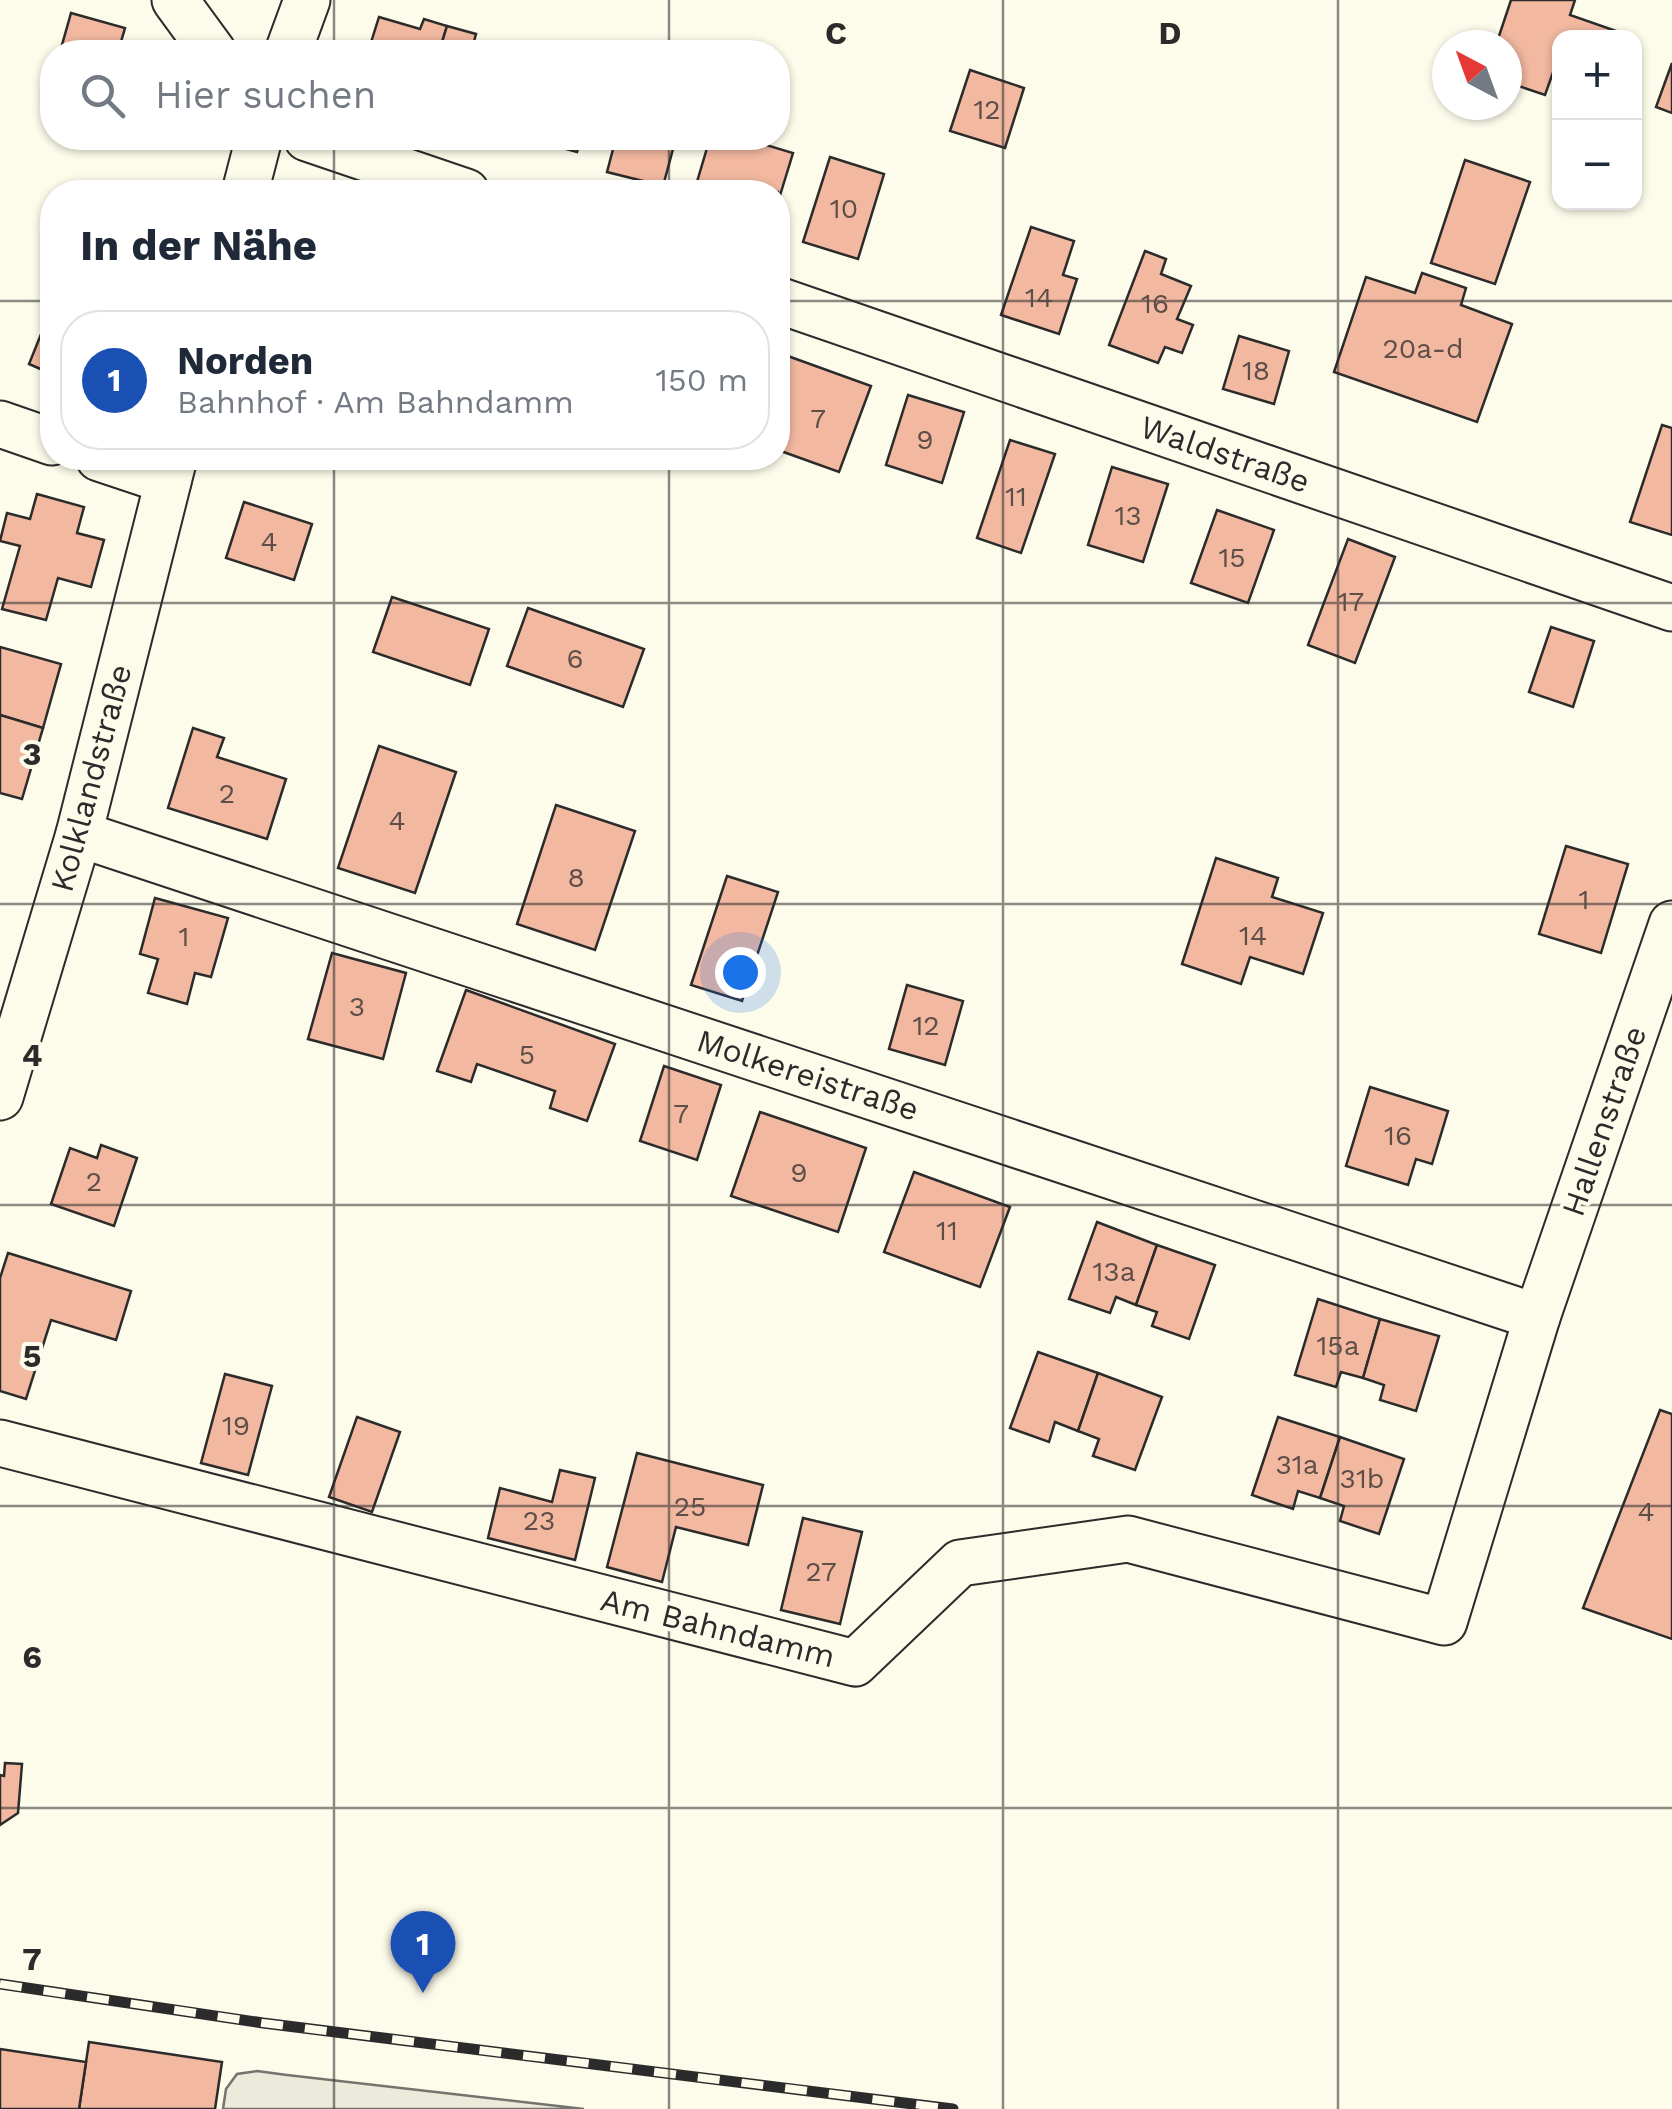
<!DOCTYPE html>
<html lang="de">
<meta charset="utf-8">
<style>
:root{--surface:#fff;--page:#f2f2f3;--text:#1f2937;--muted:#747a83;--line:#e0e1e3;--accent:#c62828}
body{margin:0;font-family:"Work Sans",sans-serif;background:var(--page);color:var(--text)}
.controls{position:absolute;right:30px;top:30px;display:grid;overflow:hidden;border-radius:20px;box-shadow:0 2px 8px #0004}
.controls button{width:90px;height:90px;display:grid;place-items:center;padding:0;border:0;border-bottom:2px solid var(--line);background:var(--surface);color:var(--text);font:50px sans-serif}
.compass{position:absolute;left:1432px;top:30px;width:90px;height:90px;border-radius:50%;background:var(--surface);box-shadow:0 2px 8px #0004;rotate:319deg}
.you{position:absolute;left:740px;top:972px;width:35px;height:35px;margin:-25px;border:8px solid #fff;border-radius:50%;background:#1a73e8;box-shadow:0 0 0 15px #1a73e833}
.badge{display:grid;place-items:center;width:65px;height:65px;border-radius:50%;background:var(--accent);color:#fff;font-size:32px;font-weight:700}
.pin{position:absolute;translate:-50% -82px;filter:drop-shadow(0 2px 5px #0008)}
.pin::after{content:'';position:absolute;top:52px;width:35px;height:30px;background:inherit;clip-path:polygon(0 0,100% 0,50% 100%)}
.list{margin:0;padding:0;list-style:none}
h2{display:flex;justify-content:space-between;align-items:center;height:130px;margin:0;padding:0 40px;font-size:42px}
h2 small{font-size:32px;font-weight:400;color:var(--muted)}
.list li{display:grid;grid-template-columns:65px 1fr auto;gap:30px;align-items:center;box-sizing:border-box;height:140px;margin:0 20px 20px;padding:0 20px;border:2px solid var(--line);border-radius:40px}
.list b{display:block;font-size:38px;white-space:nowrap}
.list p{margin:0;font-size:32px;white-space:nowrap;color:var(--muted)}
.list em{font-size:32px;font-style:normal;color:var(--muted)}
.icon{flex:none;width:55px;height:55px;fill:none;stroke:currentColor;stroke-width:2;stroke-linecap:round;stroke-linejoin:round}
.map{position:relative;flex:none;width:1672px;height:2109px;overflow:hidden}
.search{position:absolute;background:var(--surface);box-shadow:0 2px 8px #0004;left:40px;top:40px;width:750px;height:110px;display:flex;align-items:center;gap:25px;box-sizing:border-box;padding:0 35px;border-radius:40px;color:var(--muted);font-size:38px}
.panel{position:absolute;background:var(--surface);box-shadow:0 2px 8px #0004;left:40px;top:180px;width:750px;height:290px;border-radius:40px}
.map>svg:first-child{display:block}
.parking{fill:#eceadb;stroke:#74746e;stroke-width:2.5}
.building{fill:#f2b8a0;stroke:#2b2b2b;stroke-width:2.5}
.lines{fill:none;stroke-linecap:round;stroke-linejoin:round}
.street-casing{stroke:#2b2b2b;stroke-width:49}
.street{stroke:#fdfbea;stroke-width:45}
.rail-casing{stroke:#2b2b2b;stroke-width:11}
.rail{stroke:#fdfbea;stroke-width:8;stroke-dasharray:22;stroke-linecap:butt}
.grid{fill:none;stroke:#2b2b2b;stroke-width:2.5;stroke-opacity:0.55}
.labels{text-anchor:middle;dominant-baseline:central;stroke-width:8;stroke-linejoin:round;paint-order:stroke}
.number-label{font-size:28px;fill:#5d4e48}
.street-label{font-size:32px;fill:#2b2b2b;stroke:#fdfbea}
.grid-label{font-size:32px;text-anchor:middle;font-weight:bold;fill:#2b2b2b;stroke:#fdfbea;stroke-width:8;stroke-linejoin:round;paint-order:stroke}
</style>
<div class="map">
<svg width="1672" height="2109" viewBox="0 0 1672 2109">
<rect width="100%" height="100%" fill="#fdfbea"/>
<path class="parking" d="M257,2071L287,2075L584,2109H223L226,2089L237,2074Z"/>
<g class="building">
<path d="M1511,0H1575L1570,15L1619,32L1617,38H1560V69L1555,67L1545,95L1507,82V45H1496Z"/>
<path d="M71,13L125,28L118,52H60Z"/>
<path d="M379,17L420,29L424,19L447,26L439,52H368Z"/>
<path d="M447,26L476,34L472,49L484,52H439Z"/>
<path d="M1672,63V113L1656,107Z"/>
<path d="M970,70L1024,88L1005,148L950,131Z"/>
<path d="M526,138H581L577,152Z"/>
<path d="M616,138H676L663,186L607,172Z"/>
<path d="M710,138H743L793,153L778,202V192H694Z"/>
<path d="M830,157L884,174L858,259L803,242Z"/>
<path d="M1465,160L1530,182L1495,284L1431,263Z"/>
<path d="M1031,227L1074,241L1063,275L1077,279L1059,334L1001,315Z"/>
<path d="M1145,251L1166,259L1161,274L1191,286L1177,319L1193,325L1182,353L1165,347L1158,363L1109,345Z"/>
<path d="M1422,273L1466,288L1461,305L1512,324L1477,422L1334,372L1366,277L1415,293Z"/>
<path d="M52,307V374L29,364Z"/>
<path d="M1239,336L1289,351L1274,404L1223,389Z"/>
<path d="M785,355L871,386L839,472L778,450V375Z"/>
<path d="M908,395L964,412L942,483L886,465Z"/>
<path d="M1662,425L1672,428V535L1630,522Z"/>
<path d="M1010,440L1055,454L1021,553L977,538Z"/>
<path d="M1112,467L1168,484L1143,562L1088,545Z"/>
<path d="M37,494L84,507L77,533L104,540L91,587L58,578L46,620L2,609L20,546L0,541L7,513L30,519Z"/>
<path d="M244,502L312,524L294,580L226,558Z"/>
<path d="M1217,510L1274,530L1248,603L1191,583Z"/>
<path d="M1348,539L1395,557L1355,663L1308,645Z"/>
<path d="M392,597L489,629L470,685L373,652Z"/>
<path d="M528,608L644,649L623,707L507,666Z"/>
<path d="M1551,627L1594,641L1573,707L1529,692Z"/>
<path d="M0,647L61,664L43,728L0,715Z"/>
<path d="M0,715L43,728L22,799L0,793Z"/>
<path d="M193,728L224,738L217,757L286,779L267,839L168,808Z"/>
<path d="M379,746L456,772L415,893L338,868Z"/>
<path d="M556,805L635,831L595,950L517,924Z"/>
<path d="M1566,846L1628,864L1601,953L1539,934Z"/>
<path d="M1216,858L1278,878L1272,897L1323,913L1303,974L1250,957L1241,984L1182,964Z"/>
<path d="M727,876L778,892L742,1001L691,985Z"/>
<path d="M155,898L228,918L211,977L195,973L187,1004L148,993L158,959L140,954Z"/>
<path d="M332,953L406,973L383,1059L308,1039Z"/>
<path d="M907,985L963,1001L945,1065L889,1049Z"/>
<path d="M466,990L615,1044L587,1121L550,1108L555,1091L477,1064L471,1082L437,1071Z"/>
<path d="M664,1066L721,1085L697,1160L640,1141Z"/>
<path d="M1370,1087L1448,1111L1432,1164L1416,1159L1408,1185L1346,1166Z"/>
<path d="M760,1112L866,1148L838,1232L731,1196Z"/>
<path d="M101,1145L137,1158L114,1226L51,1204L70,1148L97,1158Z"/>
<path d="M914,1172L1010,1207L980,1287L884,1252Z"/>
<path d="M1097,1222L1157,1245L1136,1305L1116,1297L1110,1313L1069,1299Z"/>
<path d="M1157,1245L1215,1265L1189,1339L1152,1326L1157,1312L1136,1305Z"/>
<path d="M8,1253L131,1291L116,1340L51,1320L26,1399L0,1391V1278Z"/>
<path d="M1318,1299L1380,1319L1363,1378L1341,1372L1336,1387L1295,1375Z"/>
<path d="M1380,1319L1439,1336L1416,1411L1380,1400L1384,1385L1363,1378Z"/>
<path d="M1038,1352L1098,1373L1078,1431L1055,1422L1049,1442L1010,1428Z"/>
<path d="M1098,1373L1162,1397L1135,1470L1093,1456L1099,1439L1078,1431Z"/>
<path d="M225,1374L272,1386L248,1475L201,1463Z"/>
<path d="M1660,1410L1672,1414V1639L1583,1608Z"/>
<path d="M357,1417L400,1432L372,1512L329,1497Z"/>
<path d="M1278,1417L1340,1437L1320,1498L1298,1491L1293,1509L1252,1495Z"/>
<path d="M1340,1437L1404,1459L1379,1534L1340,1521L1344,1506L1320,1498Z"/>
<path d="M637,1453L763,1485L748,1545L676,1527L662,1582L607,1567Z"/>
<path d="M560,1470L595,1478L575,1560L488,1538L500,1488L552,1502Z"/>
<path d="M803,1518L862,1532L840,1624L781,1610Z"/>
<path d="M5,1763L22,1764L18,1813L0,1825V1775L4,1776Z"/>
<path d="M89,2042L222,2062L215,2109H79Z"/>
<path d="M0,2049L86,2062L79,2109H0Z"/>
</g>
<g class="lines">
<g class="street-casing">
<g id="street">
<path d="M175,0L213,52"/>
<path d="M288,52L307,0"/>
<path d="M307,138L466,192"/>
<path d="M245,192L259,138"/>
<path d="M778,300L1672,608"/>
<path d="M0,424L52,442"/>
<path d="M99,458L168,481"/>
<path d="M79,834L1537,1317"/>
<path d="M0,1097L79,834L174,458"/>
<path d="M0,1443L855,1663L960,1563L1128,1539L1444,1622L1537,1317L1672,924"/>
</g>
</g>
<use href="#street" class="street"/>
<g class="rail-casing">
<path id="rail" d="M0,1984L263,2023L953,2109"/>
</g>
<use href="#rail" class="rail"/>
</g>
<path class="grid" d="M334,0V52M669,0V52M1003,0V2109M1338,0V2109M334,138V192M669,138V192M0,301H52M778,301H1672M334,458V2109M669,458V2109M0,603H1672M0,904H1672M0,1205H1672M0,1506H1672M0,1808H1672"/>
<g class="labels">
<g class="number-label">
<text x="987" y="109">12</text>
<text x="844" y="208">10</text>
<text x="1039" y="297">14</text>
<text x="1155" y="303">16</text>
<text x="1423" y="348">20a-d</text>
<text x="1256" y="370">18</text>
<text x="818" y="418">7</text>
<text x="925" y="439">9</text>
<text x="1016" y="496">11</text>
<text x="1128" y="515">13</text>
<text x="269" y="541">4</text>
<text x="1232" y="557">15</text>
<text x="1351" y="601">17</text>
<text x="575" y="658">6</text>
<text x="227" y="793">2</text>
<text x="397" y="820">4</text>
<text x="576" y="877">8</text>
<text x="1584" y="899">1</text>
<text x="1253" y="935">14</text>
<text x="184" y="936">1</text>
<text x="357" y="1006">3</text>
<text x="926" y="1025">12</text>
<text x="527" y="1054">5</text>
<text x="681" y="1113">7</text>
<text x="1398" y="1135">16</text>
<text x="799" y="1172">9</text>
<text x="94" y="1181">2</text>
<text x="947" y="1230">11</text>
<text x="1114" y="1271">13a</text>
<text x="1338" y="1345">15a</text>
<text x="236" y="1425">19</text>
<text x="1297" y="1464">31a</text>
<text x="1362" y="1478">31b</text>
<text x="690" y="1506">25</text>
<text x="1646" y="1511">4</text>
<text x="539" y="1520">23</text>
<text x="821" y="1571">27</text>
</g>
<g class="street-label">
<text transform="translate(1225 454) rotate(19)">Waldstraße</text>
<text transform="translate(91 778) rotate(-75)">Kolklandstraße</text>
<text transform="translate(808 1075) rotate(18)">Molkereistraße</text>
<text transform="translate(1604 1121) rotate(-71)">Hallenstraße</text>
<text transform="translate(718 1628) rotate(14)">Am Bahndamm</text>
</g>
</g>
<g class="grid-label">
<text x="836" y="44">C</text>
<text x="1170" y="44">D</text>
<text x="32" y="765">3</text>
<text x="32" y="1066">4</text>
<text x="32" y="1367">5</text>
<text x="32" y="1668">6</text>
<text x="32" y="1970">7</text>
</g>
</svg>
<div class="controls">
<button>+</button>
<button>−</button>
</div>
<svg class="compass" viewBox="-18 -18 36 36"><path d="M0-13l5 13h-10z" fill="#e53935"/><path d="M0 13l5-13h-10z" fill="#747a83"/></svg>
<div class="you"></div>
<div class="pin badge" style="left:423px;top:1993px;background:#1a4fb4">1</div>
<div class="search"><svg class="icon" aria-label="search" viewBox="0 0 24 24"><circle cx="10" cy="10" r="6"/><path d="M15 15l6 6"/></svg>Hier suchen</div>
<section class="panel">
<h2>In der Nähe<small></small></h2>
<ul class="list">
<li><span class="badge" style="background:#1a4fb4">1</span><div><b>Norden</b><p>Bahnhof · Am Bahndamm</p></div><em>150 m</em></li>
</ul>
</section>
</div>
